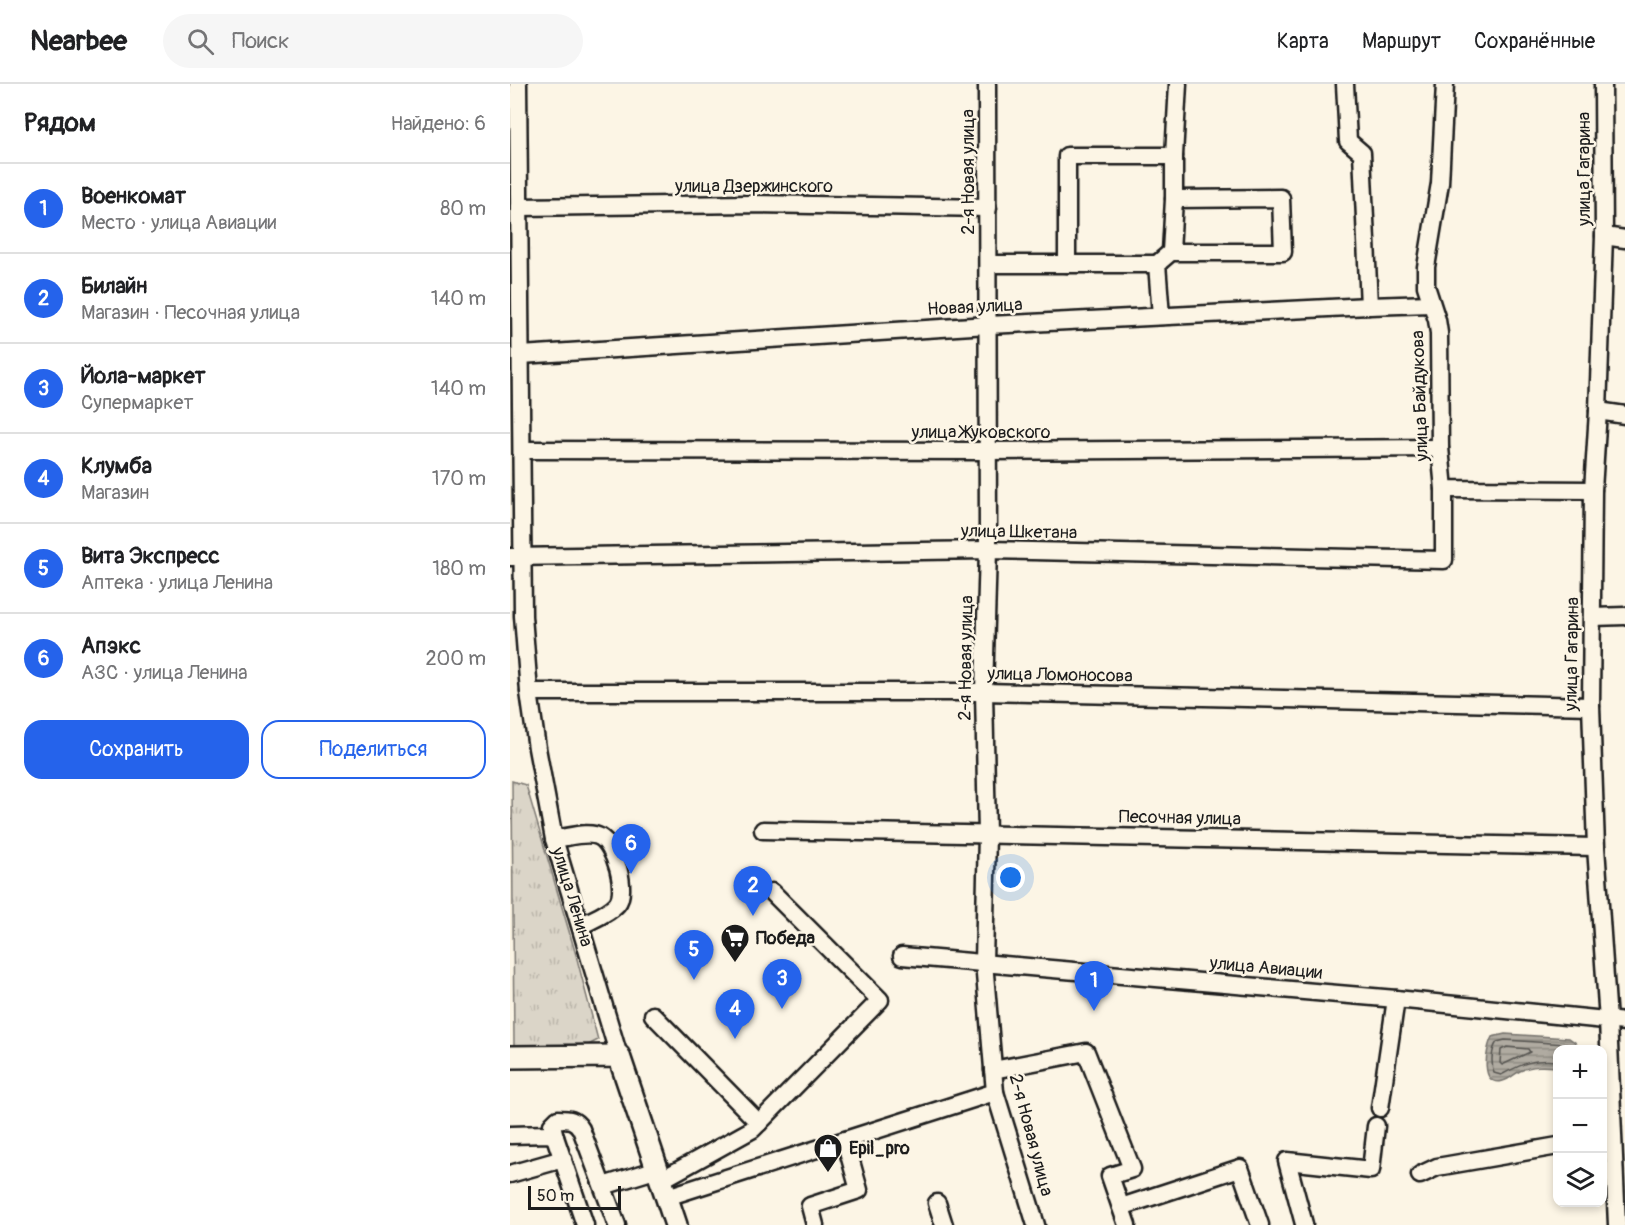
<!DOCTYPE html>
<html lang="ru">
<meta charset="utf-8">
<style>
:root{--surface:#fff;--page:#f6f6f6;--text:#202124;--muted:#757577;--line:#e0e0e0;--accent:#2563eb}
body{margin:0;font-family:Pangolin,sans-serif;background:var(--page);color:var(--text)}
.controls{position:absolute;right:18px;bottom:18px;display:grid;overflow:hidden;border-radius:12px;box-shadow:0 3px 9px #0003}
.controls button{width:54px;height:54px;display:grid;place-items:center;padding:0;border:0;border-bottom:2px solid var(--line);background:var(--surface);color:var(--text);font:30px sans-serif}
.scale{position:absolute;left:18px;bottom:15px;width:93px;box-sizing:border-box;padding-left:6px;border:3px solid #1c1c1c;border-top:0;font-size:16px;line-height:21px;white-space:nowrap;color:#1c1c1c;-webkit-text-stroke:4px #fcf5e5;paint-order:stroke}
.you{position:absolute;left:501px;top:794px;width:21px;height:21px;margin:-15px;border:4px solid #fff;border-radius:50%;background:#1a73e8;box-shadow:0 0 0 9px #1a73e833}
.badge{display:grid;place-items:center;width:39px;height:39px;border-radius:50%;background:var(--accent);color:#fff;font-size:20px;font-weight:700}
.pin{position:absolute;translate:-50% -50px;filter:drop-shadow(0 2px 3px #0008)}
.pin::after{content:'';position:absolute;top:32px;width:21px;height:18px;background:inherit;clip-path:polygon(0 0,100% 0,50% 100%)}
.list{margin:0;padding:0;list-style:none}
h2{display:flex;justify-content:space-between;align-items:center;height:78px;margin:0;padding:0 24px;font-size:26px}
h2 small{font-size:20px;font-weight:400;color:var(--muted)}
.list li{display:grid;grid-template-columns:39px 1fr auto;gap:18px;align-items:center;box-sizing:border-box;height:90px;padding:0 24px;border-top:2px solid var(--line)}
.list b{display:block;font-size:22px;white-space:nowrap}
.list p{margin:0;font-size:20px;white-space:nowrap;color:var(--muted)}
.list em{font-size:20px;font-style:normal;color:var(--muted)}
.actions{display:flex;gap:12px;padding:18px 24px}
.actions a{flex:1;padding:14px 0;border:2px solid var(--accent);border-radius:18px;text-align:center;font-size:21px;color:var(--accent)}
.actions .main{background:var(--accent);color:#fff}
.icon{flex:none;width:33px;height:33px;fill:none;stroke:currentColor;stroke-width:2;stroke-linecap:round;stroke-linejoin:round}
.map{position:relative;flex:none;width:1115px;height:1141px;overflow:hidden}
header{display:flex;align-items:center;gap:36px;box-sizing:border-box;height:84px;padding:0 30px;background:var(--surface);border-bottom:2px solid var(--line)}
header strong{font-size:28px}
nav{display:flex;gap:33px;margin-inline-start:auto;font-size:21px}
.search{width:420px;height:54px;background:var(--page);display:flex;align-items:center;gap:15px;box-sizing:border-box;padding:0 21px;border-radius:33px;color:var(--muted);font-size:22px}
main{display:flex}
aside{flex:1;background:var(--surface)}
.map>svg:first-child{display:block}
.grass{fill:url(#grass-tufts);stroke:#7c7872;stroke-width:1.5}
.water{fill:url(#water-rules);stroke:#75726c;stroke-width:1.5}
.lines{fill:none;stroke-linecap:round;stroke-linejoin:round}
.shore{stroke:#575551;stroke-width:1.5}
.minor-casing{stroke:#1c1c1c;stroke-width:21}
.major-casing{stroke:#1c1c1c;stroke-width:26}
.minor{stroke:#fcf5e5;stroke-width:16}
.major{stroke:#fcf5e5;stroke-width:21}
.labels{text-anchor:middle;dominant-baseline:central;stroke-width:5;stroke-linejoin:round;paint-order:stroke}
.street-label{font-size:18px;fill:#1c1c1c;stroke:#fcf5e5}
.poi-label{font-size:18px;font-weight:bold;fill:#1c1c1c;stroke:#fcf5e5;text-anchor:start}
</style>
<header>
<strong>Nearbee</strong>
<div class="search"><svg class="icon" aria-label="search" viewBox="0 0 24 24"><circle cx="10" cy="10" r="6"/><path d="M15 15l6 6"/></svg>Поиск</div>
<nav><a>Карта</a><a>Маршрут</a><a>Сохранённые</a></nav>
</header>
<main>
<aside>
<h2>Рядом<small>Найдено: 6</small></h2>
<ul class="list">
<li><span class="badge">1</span><div><b>Военкомат</b><p>Место · улица Авиации</p></div><em>80 m</em></li>
<li><span class="badge">2</span><div><b>Билайн</b><p>Магазин · Песочная улица</p></div><em>140 m</em></li>
<li><span class="badge">3</span><div><b>Йола-маркет</b><p>Супермаркет</p></div><em>140 m</em></li>
<li><span class="badge">4</span><div><b>Клумба</b><p>Магазин</p></div><em>170 m</em></li>
<li><span class="badge">5</span><div><b>Вита Экспресс</b><p>Аптека · улица Ленина</p></div><em>180 m</em></li>
<li><span class="badge">6</span><div><b>Апэкс</b><p>АЗС · улица Ленина</p></div><em>200 m</em></li>
</ul>
<div class="actions"><a class="main">Сохранить</a><a>Поделиться</a></div>
</aside>
<div class="map">
<svg width="1115" height="1141" viewBox="0 0 1115 1141">
<defs>
<pattern id="grass-tufts" width="24" height="20" patternUnits="userSpaceOnUse" patternTransform="scale(1.5)"><rect width="24" height="20" fill="#dbd5c8"/><path d="M3 7l-1-3M5 7V3M7 7l1-3M15 17l-1-3M17 17v-4M19 17l1-3" fill="none" stroke="#bbb6ab"/></pattern>
<pattern id="water-rules" width="6" height="5" patternUnits="userSpaceOnUse" patternTransform="scale(1.5)"><rect width="6" height="5" fill="#b0aba1"/><path d="M0 2.5h6" fill="none" stroke="#8e8a82"/></pattern>
</defs>
<rect width="100%" height="100%" fill="#fcf5e5"/>
<filter id="ink" filterUnits="userSpaceOnUse"><feTurbulence type="fractalNoise" baseFrequency=".0167" numOctaves="2"/><feDisplacementMap in="SourceGraphic" scale="12" xChannelSelector="R" yChannelSelector="G"/><feConvolveMatrix kernelMatrix="1 2 1 2 8 2 1 2 1" color-interpolation-filters="sRGB"/></filter>
<g filter="url(#ink)">
<path class="grass" d="M2,697L16,701L66,871L88,956L76,962L4,961Z"/>
<path class="water" d="M995,950L1059,954L1066,959L1069,965L1048,966L1047,983C1035,982 1022,981 1010,987C1004,990 999,996 993,997C969,1004 976,964 982,953Z"/>
<g class="lines">
<g class="shore">
<path d="M997,963L1018,965L1020,968L992,981L990,979L991,966Z"/>
<path d="M1048,977C1021,975 1014,979 991,991L984,989C981,980 981,966 987,958L995,956L1056,960L1063,966"/>
</g>
<g class="minor-casing">
<g id="minor">
<path d="M8,0L13,532L19,608L27,664L44,755L109,972"/>
<path d="M477,0L478,466L474,608L477,750L474,878L485,1008L526,1141"/>
<path d="M835,0L838,57L852,69L859,222"/>
<path d="M935,0L930,99L916,183V202L927,236L929,249L930,364L934,405L1083,406"/>
<path d="M1093,0L1094,152L1088,327L1083,406L1081,622L1086,763L1098,937L1107,1141"/>
<path d="M9,123L240,120L478,124"/>
<path d="M1094,152L1115,155"/>
<path d="M661,168L664,115"/>
<path d="M478,180H647L651,232"/>
<path d="M557,180V72H664L668,0"/>
<path d="M647,180L661,168H773L771,114L664,115V72"/>
<path d="M11,271L478,241L859,222L921,220"/>
<path d="M1088,327L1115,331"/>
<path d="M12,366L477,367L930,364"/>
<path d="M0,473L478,466L934,476V405"/>
<path d="M1083,533L1115,532"/>
<path d="M19,608H474L1081,622"/>
<path d="M253,746L1086,763"/>
<path d="M44,755C57,754 78,746 90,753C105,761 118,807 107,820C98,830 83,835 72,841"/>
<path d="M392,872L886,915L1115,938"/>
<path d="M143,931L249,1039"/>
<path d="M483,986L576,968L622,1085L600,1092L617,1141"/>
<path d="M870,1024L886,915"/>
<path d="M0,1051L39,1050L45,1053L75,1141"/>
<path d="M45,1053L42,1041L48,1035C59,1035 65,1035 71,1045L107,1141"/>
<path d="M0,1090L53,1075"/>
<path d="M910,1091L927,1083L1048,1062"/>
<path d="M151,1096L243,1045L370,916L262,808"/>
<path d="M93,1102L148,1085"/>
<path d="M157,1113L485,1008"/>
<path d="M427,1119L434,1141"/>
<path d="M611,1123L730,1084L750,1141"/>
<path d="M794,1140L777,1077L861,1086L866,1042"/>
<path d="M305,1141L300,1122L349,1106L335,1056"/>
</g>
</g>
<g class="major-casing">
<path id="major" d="M0,973L109,972L166,1141"/>
</g>
<use href="#minor" class="minor"/>
<use href="#major" class="major"/>
</g>
</g>
<defs>
<g id="supermarket-pin" transform="scale(1.5)"><path d="M0 17L-7.5 6A9.5 9.5 0 1 1 7.5 6Z" fill="#1c1c1c" stroke="#fcf5e5"/><path d="M-6-5.5h2.5l.6 2H6L4.5 2H-2.5L-4.4-4H-6ZM-1.5 3.2a1.3 1.3 0 1 0 .1 0ZM3 3.2a1.3 1.3 0 1 0 .1 0Z" fill="#fff"/></g>
<g id="shop-pin" transform="scale(1.5)"><path d="M0 17L-7.5 6A9.5 9.5 0 1 1 7.5 6Z" fill="#1c1c1c" stroke="#fcf5e5"/><path d="M-5-2.5h2.3a2.7 3.5 0 0 1 5.4 0H5L5.5 6h-11ZM-1.5-2.5h3a1.5 2.3 0 0 0-3 0Z" fill="#fff"/></g>
</defs>
<g fill-rule="evenodd">
<use href="#supermarket-pin" x="225" y="854"/>
<use href="#shop-pin" x="318" y="1064"/>
</g>
<g class="labels">
<g class="street-label">
<text transform="translate(1074 85) rotate(-90)">улица Гагарина</text>
<text transform="translate(458 88) rotate(-90)">2-я Новая улица</text>
<text x="244" y="102">улица Дзержинского</text>
<text transform="translate(465 223) rotate(-3)">Новая улица</text>
<text transform="translate(910 312) rotate(-92)">улица Байдукова</text>
<text x="471" y="348">улица Жуковского</text>
<text transform="translate(509 448) rotate(1)">улица Шкетана</text>
<text transform="translate(1062 570) rotate(-89)">улица Гагарина</text>
<text transform="translate(456 574) rotate(-89)">2-я Новая улица</text>
<text transform="translate(550 591) rotate(1)">улица Ломоносова</text>
<text transform="translate(670 734) rotate(1)">Песочная улица</text>
<text transform="translate(62 813) rotate(73)">улица Ленина</text>
<text transform="translate(756 884) rotate(5)">улица Авиации</text>
<text transform="translate(521 1051) rotate(75)">2-я Новая улица</text>
</g>
<g class="poi-label">
<text x="246" y="854">Победа</text>
<text x="339" y="1064">Epil_pro</text>
</g>
</g>
</svg>
<div class="controls">
<button>+</button>
<button>−</button>
<button><svg class="icon" aria-label="layers" viewBox="0 0 24 24"><path d="M12 4l9 5-9 5-9-5zM3 14l9 5 9-5"/></svg></button>
</div>
<div class="scale">50 m</div>
<div class="you"></div>
<div class="pin badge" style="left:584px;top:927px">1</div>
<div class="pin badge" style="left:243px;top:832px">2</div>
<div class="pin badge" style="left:272px;top:925px">3</div>
<div class="pin badge" style="left:225px;top:955px">4</div>
<div class="pin badge" style="left:184px;top:896px">5</div>
<div class="pin badge" style="left:121px;top:790px">6</div>
</div>
</main>
